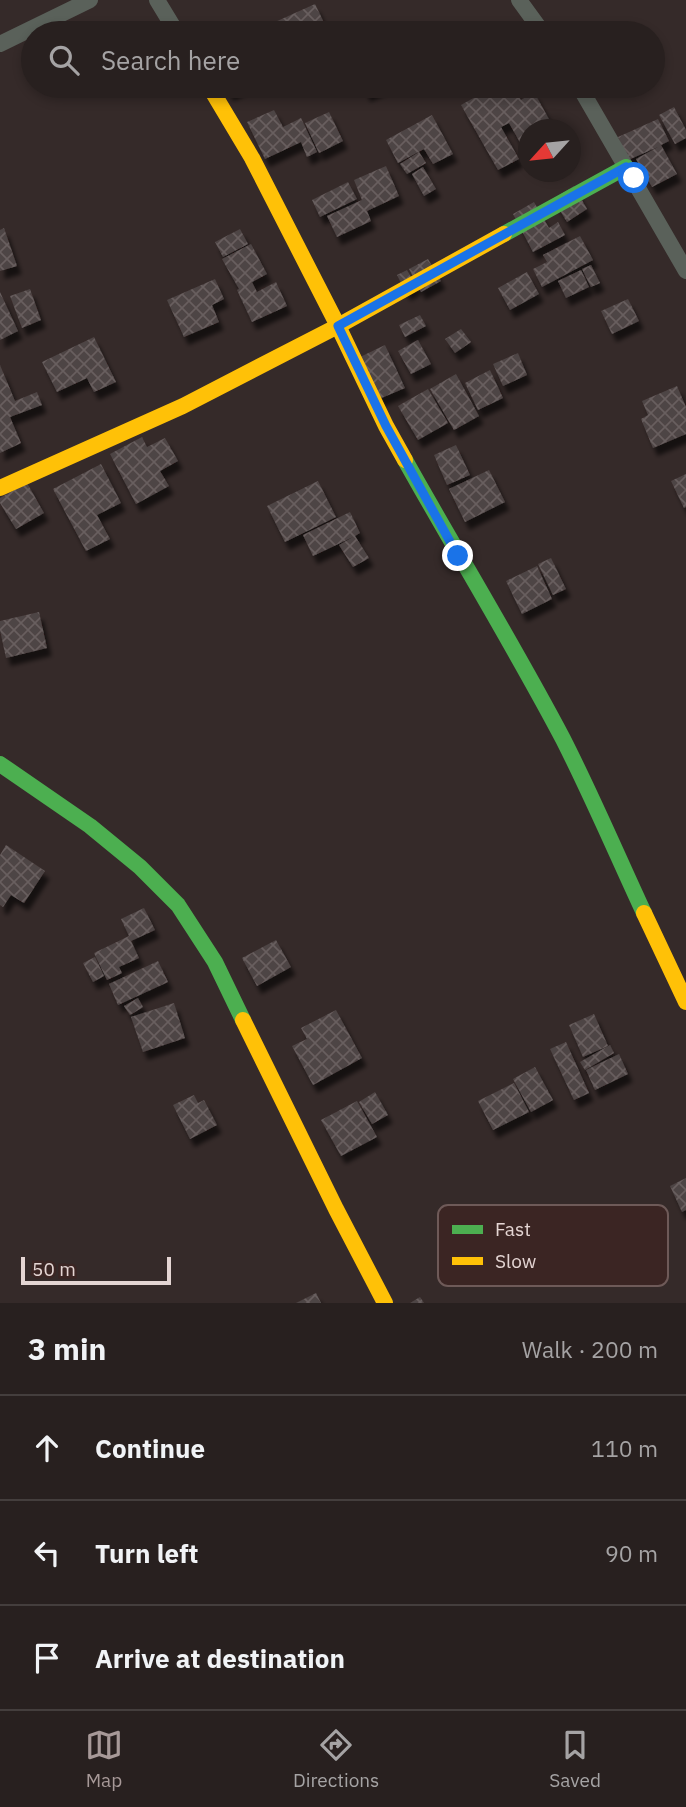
<!DOCTYPE html>
<meta charset="utf-8">
<style>
:root{--surface:#28201f;--page:#342d2c;--text:#f1f3f6;--muted:#a5a3a4;--line:#443e3d;--accent:#a79998}
body{margin:0;font-family:"IBM Plex Sans",sans-serif;background:var(--page);color:var(--text)}
.compass{position:absolute;left:518px;top:119px;width:63px;height:63px;border-radius:50%;background:var(--surface);box-shadow:0 4px 10px #0003;rotate:243deg}
.scale{position:absolute;left:21px;bottom:18px;width:150px;box-sizing:border-box;padding-left:7px;border:4px solid #e4d5d3;border-top:0;font-size:19px;line-height:24px;white-space:nowrap;color:#e4d5d3;-webkit-text-stroke:5px #3b2523;paint-order:stroke}
.stop{position:absolute;width:21px;height:21px;margin:-16px;border:5px solid #1a73e8;border-radius:50%;background:#fff}
.stop.end{background:#1a73e8;border-color:#fff;box-shadow:0 2px 7px #0008}
.list{margin:0;padding:0;list-style:none}
h2{display:flex;justify-content:space-between;align-items:center;height:91px;margin:0;padding:0 28px;font-size:30px}
h2 small{font-size:23px;font-weight:400;color:var(--muted)}
.list li{display:grid;grid-template-columns:46px 1fr auto;gap:21px;align-items:center;box-sizing:border-box;height:105px;padding:0 28px;border-top:2px solid var(--line)}
.list b{display:block;font-size:26px;white-space:nowrap}
.list em{font-size:23px;font-style:normal;color:var(--muted)}
.icon{flex:none;width:38px;height:38px;fill:none;stroke:currentColor;stroke-width:2;stroke-linecap:round;stroke-linejoin:round}
.map{position:relative;flex:none;width:686px;height:1303px;overflow:hidden}
.search{position:absolute;background:var(--surface);box-shadow:0 4px 10px #0003;left:21px;right:21px;top:21px;height:77px;display:flex;align-items:center;gap:18px;box-sizing:border-box;padding:0 24px;border-radius:38px;color:var(--muted);font-size:26px}
.sheet{height:406px;background:var(--surface)}
nav{display:flex;justify-content:space-around;align-items:center;box-sizing:border-box;height:98px;border-top:2px solid var(--line);background:var(--surface);font-size:19px;color:var(--muted)}
nav a{display:grid;justify-items:center;gap:4px}
nav .on{color:var(--accent)}
.map>svg:first-child{display:block}
.building{fill:url(#building-cross-hatch);filter:url(#shadow)}
.lines{fill:none;stroke-linecap:round;stroke-linejoin:round}
.street{stroke:#5a615a;stroke-width:16}
.fast{stroke:#4caf50;stroke-width:16}
.slow{stroke:#ffc107;stroke-width:16}
.route{stroke:#1a73e8;stroke-width:9}
.key{fill:#3b2523;stroke:#6e5a58;stroke-width:2}
.key-label{font-size:19px;fill:#e4d5d3}
</style>
<div class="map">
<svg width="686" height="1303" viewBox="0 0 686 1303">
<defs>
<pattern id="building-cross-hatch" width="8" height="8" patternUnits="userSpaceOnUse" patternTransform="scale(1.75)"><rect width="8" height="8" fill="#4e4444"/><path d="M0 0l8 8M0 8l8-8" fill="none" stroke="#675e5e"/></pattern>
<filter id="shadow"><feDropShadow dx="4.5" dy="8" stdDeviation="2" flood-color="#0009"/></filter>
</defs>
<rect width="100%" height="100%" fill="#352a29"/>
<g class="building">
<path d="M315,4L329,33H280L275,22Z"/>
<path d="M226,86H244L229,93Z"/>
<path d="M363,86H384L366,94Z"/>
<path d="M495,86H513L521,100L534,92L555,130H528V152L526,153L509,123L501,127L519,159L498,170L461,105Z"/>
<path d="M674,107L686,130V138L675,144L659,115Z"/>
<path d="M274,110L283,127L301,118L317,152L307,157L301,142L265,159L247,122Z"/>
<path d="M329,112L343,141L319,153L305,123Z"/>
<path d="M432,115L453,154L433,164L424,149L398,163L386,140Z"/>
<path d="M658,119L669,141L661,145L677,174L652,187L636,159L658,147L628,160L618,137Z"/>
<path d="M419,152L426,163L407,174L400,164Z"/>
<path d="M386,166L399,196L367,211L371,221L337,237L327,216L362,200L354,180Z"/>
<path d="M423,167L436,189L424,196L412,174Z"/>
<path d="M348,182L357,199L320,217L312,200Z"/>
<path d="M574,186L587,209L567,222L553,199Z"/>
<path d="M534,202L549,228L558,222L565,235L533,252L513,214Z"/>
<path d="M4,228L17,266L0,271V230Z"/>
<path d="M240,229L248,244L223,257L215,242Z"/>
<path d="M580,236L593,260L542,287L533,269L547,262L543,255Z"/>
<path d="M251,244L267,274L252,282L257,292L276,282L287,306L252,322L237,290L239,289L222,259Z"/>
<path d="M428,259L441,281L421,292L409,269Z"/>
<path d="M591,265L600,283L591,287L582,269Z"/>
<path d="M407,270L417,287L406,293L397,275Z"/>
<path d="M581,270L589,287L566,298L558,281Z"/>
<path d="M527,272L539,294L510,310L498,288Z"/>
<path d="M215,279L224,299L212,305L219,322L184,337L167,300Z"/>
<path d="M30,289L41,320L22,328L10,296Z"/>
<path d="M0,292L18,331L0,340Z"/>
<path d="M628,299L639,321L612,334L601,311Z"/>
<path d="M420,315L426,326L405,337L399,325Z"/>
<path d="M461,329L471,342L455,353L445,339Z"/>
<path d="M94,337L116,382L94,392L87,378L57,392L42,362Z"/>
<path d="M418,340L431,364L411,374L398,351Z"/>
<path d="M385,345L405,388L379,399L360,357Z"/>
<path d="M518,353L527,375L503,386L493,364Z"/>
<path d="M0,365L15,401L37,392L42,405L10,417L21,443L0,453Z"/>
<path d="M490,370L503,398L478,410L465,383Z"/>
<path d="M456,374L479,416L454,430L430,389Z"/>
<path d="M677,386L686,407V434L653,448L641,419L648,415L642,401Z"/>
<path d="M428,389L448,423L418,440L398,406Z"/>
<path d="M142,437L147,447L165,438L178,461L160,471L169,486L136,504L110,454Z"/>
<path d="M456,445L470,475L447,485L434,455Z"/>
<path d="M101,464L121,503L97,515L110,539L86,551L53,489Z"/>
<path d="M489,470L505,502L465,522L449,489Z"/>
<path d="M686,474V507L684,508L671,481Z"/>
<path d="M318,481L336,517L285,542L267,506Z"/>
<path d="M27,483L44,513L16,529L0,503V498Z"/>
<path d="M350,512L360,533L355,536L369,558L353,567L339,545L353,537L313,556L303,535Z"/>
<path d="M551,558L566,589L553,595L538,564Z"/>
<path d="M537,566L552,599L522,614L506,581Z"/>
<path d="M39,612L47,648L6,658L0,630V621Z"/>
<path d="M6,845L45,871L24,903L11,895L3,907L0,905V855Z"/>
<path d="M144,908L155,930L131,941L139,958L119,967L122,973L107,980L94,953L129,936L121,919Z"/>
<path d="M276,940L291,967L257,986L242,958Z"/>
<path d="M95,957L104,976L93,982L83,963Z"/>
<path d="M158,961L168,982L118,1005L109,984Z"/>
<path d="M138,998L143,1007L130,1015L124,1006Z"/>
<path d="M174,1003L185,1038L143,1052L131,1017Z"/>
<path d="M336,1010L362,1058L313,1085L292,1046L307,1039L301,1028Z"/>
<path d="M594,1014L608,1046L583,1057L569,1025Z"/>
<path d="M566,1042L589,1093L574,1100L550,1049Z"/>
<path d="M610,1045L614,1053L585,1070L580,1062Z"/>
<path d="M619,1054L628,1074L595,1090L586,1070Z"/>
<path d="M535,1067L553,1100L531,1112L513,1079Z"/>
<path d="M514,1083L529,1112L493,1130L478,1101Z"/>
<path d="M375,1092L388,1115L372,1124L359,1102Z"/>
<path d="M194,1095L198,1103L204,1100L217,1125L190,1139L173,1105Z"/>
<path d="M357,1101L377,1137L341,1156L321,1120Z"/>
<path d="M686,1178V1210L682,1212L670,1186Z"/>
<path d="M316,1293L321,1303H296Z"/>
<path d="M420,1297L424,1303H410Z"/>
</g>
<g class="lines">
<g class="street">
<path d="M157,0L177,33"/>
<path d="M519,0L543,33"/>
<path d="M0,44L90,0"/>
<path d="M579,86L686,271"/>
</g>
<g class="fast">
<path d="M504,234L626,167"/>
<path d="M405,460C457,553 513,644 563,739C592,796 617,855 644,913"/>
<path d="M0,764L90,826L140,867L178,905L215,962L243,1020"/>
</g>
<g class="slow">
<path d="M209,86L252,158L338,326L386,426L405,460"/>
<path d="M0,488L183,406L338,326L504,234"/>
<path d="M644,913L686,1002"/>
<path d="M243,1020L336,1209L385,1303"/>
</g>
</g>
<g class="lines">
<path class="route" d="M458,556L386,426L338,326L626,167L634,178"/>
</g>
<rect x="438" y="1205" width="230" height="81" rx="10" class="key"/>
<rect x="452" y="1225" width="31" height="9" fill="#4caf50"/>
<rect x="452" y="1257" width="31" height="8" fill="#ffc107"/>
<g class="key-label">
<text x="495" y="1236">Fast</text>
<text x="495" y="1268">Slow</text>
</g>
</svg>
<svg class="compass" viewBox="-18 -18 36 36"><path d="M0-13l5 13h-10z" fill="#e53935"/><path d="M0 13l5-13h-10z" fill="#a5a3a4"/></svg>
<div class="scale">50 m</div>
<div class="stop" style="left:634px;top:178px"></div>
<div class="stop end" style="left:458px;top:556px"></div>
<div class="search"><svg class="icon" aria-label="search" viewBox="0 0 24 24"><circle cx="10" cy="10" r="6"/><path d="M15 15l6 6"/></svg>Search here</div>
</div>
<section class="sheet">
<h2>3 min<small>Walk · 200 m</small></h2>
<ul class="list">
<li><svg class="icon" aria-label="ahead" viewBox="0 0 24 24"><path d="M12 20V5M6 11l6-6 6 6"/></svg><div><b>Continue</b></div><em>110 m</em></li>
<li><svg class="icon" aria-label="left" viewBox="0 0 24 24"><path d="M17 20v-9H6M10 6l-5 5 5 5"/></svg><div><b>Turn left</b></div><em>90 m</em></li>
<li><svg class="icon" aria-label="arrive" viewBox="0 0 24 24"><path d="M6 21V4h12l-3 4 3 4H6"/></svg><div><b>Arrive at destination</b></div></li>
</ul>
</section>
<nav>
<a class="on"><svg class="icon" aria-label="map" viewBox="0 0 24 24"><path d="M3 6l6-2 6 2 6-2v14l-6 2-6-2-6 2zM9 4v14M15 6v14"/></svg>Map</a>
<a><svg class="icon" aria-label="directions" viewBox="0 0 24 24"><path d="M12 3l9 9-9 9-9-9zM9 14v-3h6M13 9l2 2-2 2"/></svg>Directions</a>
<a><svg class="icon" aria-label="saved" viewBox="0 0 24 24"><path d="M7 4h10v16l-5-4-5 4z"/></svg>Saved</a>
</nav>
